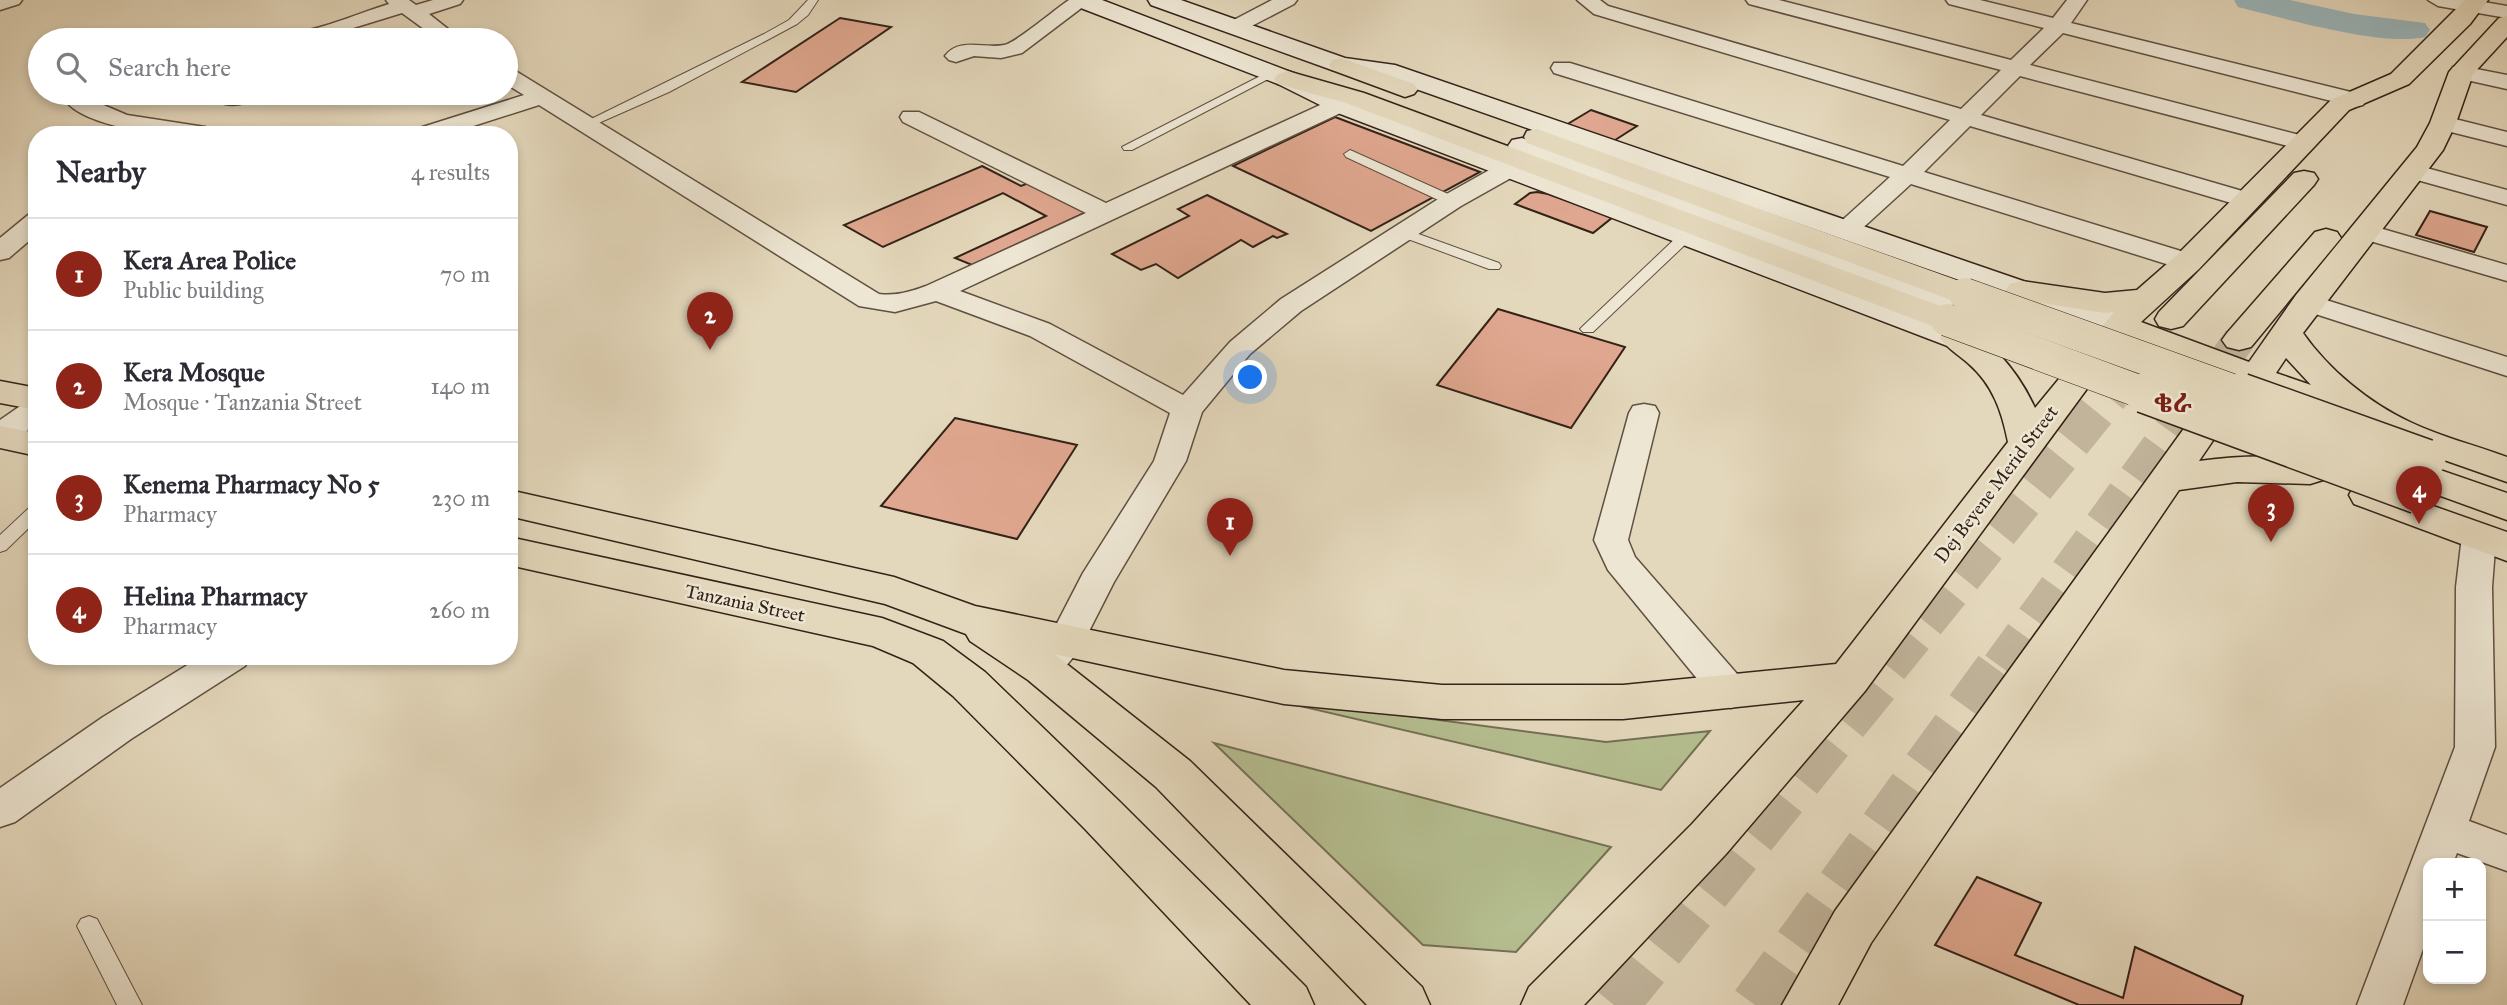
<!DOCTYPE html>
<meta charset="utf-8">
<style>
:root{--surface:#fff;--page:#f7f7f7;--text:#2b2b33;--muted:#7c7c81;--line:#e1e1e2;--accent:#8f2418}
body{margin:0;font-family:"IM FELL Great Primer","Noto Serif Ethiopic",serif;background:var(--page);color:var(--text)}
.controls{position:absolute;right:21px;bottom:21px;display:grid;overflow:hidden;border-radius:14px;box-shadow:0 4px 10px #0003}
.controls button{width:63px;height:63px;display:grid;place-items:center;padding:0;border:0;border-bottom:2px solid var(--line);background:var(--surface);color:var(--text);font:35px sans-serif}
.you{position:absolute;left:1251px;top:378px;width:24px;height:24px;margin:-18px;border:5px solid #fff;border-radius:50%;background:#1a73e8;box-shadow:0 0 0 10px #1a73e833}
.badge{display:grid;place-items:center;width:46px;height:46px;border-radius:50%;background:var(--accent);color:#fff;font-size:23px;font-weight:700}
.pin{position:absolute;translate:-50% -58px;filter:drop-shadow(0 2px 4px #0008)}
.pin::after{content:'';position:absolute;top:37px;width:24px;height:21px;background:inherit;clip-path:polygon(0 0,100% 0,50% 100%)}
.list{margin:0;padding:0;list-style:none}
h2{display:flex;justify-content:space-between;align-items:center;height:91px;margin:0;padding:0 28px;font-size:30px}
h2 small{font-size:23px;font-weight:400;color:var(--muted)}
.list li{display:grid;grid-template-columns:46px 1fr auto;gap:21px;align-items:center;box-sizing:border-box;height:112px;padding:0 28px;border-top:2px solid var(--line)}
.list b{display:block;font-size:26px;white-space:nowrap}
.list p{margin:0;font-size:23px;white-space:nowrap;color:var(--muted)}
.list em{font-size:23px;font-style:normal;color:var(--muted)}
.icon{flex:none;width:38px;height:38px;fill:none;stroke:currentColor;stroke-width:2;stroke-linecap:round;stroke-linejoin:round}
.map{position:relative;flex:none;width:2507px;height:1005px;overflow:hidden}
.search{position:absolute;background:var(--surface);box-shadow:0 4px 10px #0003;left:28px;top:28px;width:490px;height:77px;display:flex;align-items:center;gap:18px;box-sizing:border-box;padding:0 24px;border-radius:38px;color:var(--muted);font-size:26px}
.panel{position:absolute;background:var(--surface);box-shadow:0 4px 10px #0003;left:28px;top:126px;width:490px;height:539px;border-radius:28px}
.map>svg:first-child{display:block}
.green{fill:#b5be90;stroke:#747054;stroke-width:2}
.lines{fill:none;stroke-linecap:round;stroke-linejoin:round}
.river{fill:#9bb7bc;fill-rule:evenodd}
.building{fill:#dfa78f;stroke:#342218;stroke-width:2}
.primary-tunnel-far2{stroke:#c1b49b;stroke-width:32;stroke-dasharray:32 16;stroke-linecap:butt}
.primary-tunnel-far1{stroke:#c1b49b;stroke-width:39;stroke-dasharray:39 19;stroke-linecap:butt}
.primary-tunnel{stroke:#c1b49b;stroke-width:49;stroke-dasharray:49 24;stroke-linecap:butt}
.lane-casing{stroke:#605041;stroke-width:2}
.street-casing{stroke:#605041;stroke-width:3}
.secondary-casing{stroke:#342218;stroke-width:3}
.primary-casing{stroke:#342218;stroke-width:3}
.lane{fill:#ede6d3;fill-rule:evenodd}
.street{fill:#ede6d3;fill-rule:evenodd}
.secondary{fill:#ede6d3;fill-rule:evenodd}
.primary{fill:#e4d8bc;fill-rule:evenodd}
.primary-bridge-far1-casing{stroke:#342218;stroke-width:33;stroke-linecap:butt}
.primary-bridge-casing{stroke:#342218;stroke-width:42;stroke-linecap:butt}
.primary-bridge-far1{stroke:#e4d8bc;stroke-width:32}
.primary-bridge{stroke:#e4d8bc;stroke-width:39}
.labels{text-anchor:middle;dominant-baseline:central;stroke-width:5;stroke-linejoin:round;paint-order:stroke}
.street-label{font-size:19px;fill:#342218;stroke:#ede6d3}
.district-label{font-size:26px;font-weight:bold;fill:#7a1f14;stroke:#ede6d3}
</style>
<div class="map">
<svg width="2507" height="1005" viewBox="0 0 2507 1005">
<rect width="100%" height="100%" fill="#e4d8bc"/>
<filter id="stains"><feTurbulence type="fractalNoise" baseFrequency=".00286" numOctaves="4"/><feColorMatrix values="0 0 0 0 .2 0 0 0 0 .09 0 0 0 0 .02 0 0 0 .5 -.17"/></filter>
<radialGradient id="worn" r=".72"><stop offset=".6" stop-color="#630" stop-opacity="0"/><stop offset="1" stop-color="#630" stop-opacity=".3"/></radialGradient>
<g class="green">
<path d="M1257,696L1606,742L1710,731L1661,790Z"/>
<path d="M1214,743L1611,847L1516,952L1423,945Z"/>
</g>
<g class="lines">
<path class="river" d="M2234,0H2290L2354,14L2425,23L2430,30L2425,37C2383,47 2283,18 2238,7Z"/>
</g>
<g class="building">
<path d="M840,18L891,27L796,92L742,82Z"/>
<path d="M1591,110L1637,126L1612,142L1566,125Z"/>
<path d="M1335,117L1480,172L1371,231L1233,166Z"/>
<path d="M982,166L1021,186L1037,180L1093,209L972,265L955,258L1046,216L1003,193L883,247L844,225Z"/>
<path d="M1537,192L1548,194L1613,217L1593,233L1515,204L1530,193Z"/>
<path d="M1207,195L1287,234L1277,238L1273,236L1253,247L1241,240L1178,278L1156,264L1141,270L1112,254L1189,216L1178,209Z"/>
<path d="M2430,211L2487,227L2474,252L2416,235Z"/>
<path d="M1498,309L1625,347L1571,428L1437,385Z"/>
<path d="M955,418L1077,445L1017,539L881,506Z"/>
<path d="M1977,877L2041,903L2015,955L2123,998L2135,947L2243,996L2241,1005H2079L1935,945Z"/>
</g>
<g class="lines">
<g class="primary-tunnel-far2">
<path d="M2110,395L2141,356"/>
<path d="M2199,395L2239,340"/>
</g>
<g class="primary-tunnel-far1">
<path d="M1889,667L2111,393"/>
<path d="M2001,667L2200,393"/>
</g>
<g class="primary-tunnel">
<path d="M1614,1005L1890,665"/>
<path d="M1755,1005L2002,665"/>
</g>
<g class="lane-casing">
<g id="lane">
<path d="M808,0H818L808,15L797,24L771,38L669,92L585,129L579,125L764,34L789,20Z"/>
<path d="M1272,70L1278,73L1276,75L1132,150H1124L1122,147Z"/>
<path d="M1350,150L1457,198L1459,201L1457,204H1447L1346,157L1344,154Z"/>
<path d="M1402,228L1499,263L1501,266L1499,269H1489L1397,235L1395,232Z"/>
<path d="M1685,233L1690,234V240L1593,332H1583L1580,329L1583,326L1680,234Z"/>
<path d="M37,504V520L6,550L0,552V535L31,506Z"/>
<path d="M89,916L97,919L142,1005H117L77,926L81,919Z"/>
</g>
</g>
<g class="street-casing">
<g id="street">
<path d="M0,0H22L19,4L0,10Z"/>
<path d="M386,0H409L416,5L433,0H463L460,4L429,14L462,40H439L402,13L314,40H139L142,36C187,24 230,35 275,35C313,34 353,15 389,4Z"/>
<path d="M1069,0H1092L1022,53L1001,58L974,56L956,62L949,60L945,56C959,37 985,49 1004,45C1016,43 1055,9 1069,0Z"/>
<path d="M1272,0H1297L1294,4L1242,31H1228L1225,27L1228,23Z"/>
<path d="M1577,0H1600L1608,6L1961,109L2001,70L1749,4L1746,0H1779L2011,60L2044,28L1949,4L1946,0H1980L2053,18L2067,0H2087L2071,23L2363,95L2366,100L2363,105L2355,107L2063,33L2030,65L2311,138L2315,143L2311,148L2303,150L2020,76L1981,115L2256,195L2259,200L2256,205L2247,207L2238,205L1970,126L1924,172L2197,256L2201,262L2197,268L2188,270L2179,268L1911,184L1855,235L1846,238L1837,235L1833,230L1837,225L1890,177L1554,73L1551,68L1554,63H1570L1903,166L1950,120L1594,14Z"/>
<path d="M2428,0H2472L2507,6V18L2438,6Z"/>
<path d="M2461,66L2507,75V89L2453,77L2450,72L2453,67Z"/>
<path d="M506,69L514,70L879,294C896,296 910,292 926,286L1086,213L903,122L900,117L903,112H919L1106,203L1331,100H1347L1350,105L1347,110L960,291L1050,324L1183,395L1230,342L1281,299L1443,196L1500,164L1509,162L1518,164L1521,169L1518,174L1461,206L1301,311L1250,354L1202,412L1186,461L1114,582L1080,649L1061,672L1048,676L1035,672L1029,662L1053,631L1083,573L1154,461L1170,413L1030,336L936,301L895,312L859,306L539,105L445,135H410L413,130L524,95L506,84Z"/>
<path d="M65,93H87V98L127,115L205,127L213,129L217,134C182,139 85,130 64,99Z"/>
<path d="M230,93H262C255,103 236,106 225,104L222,99Z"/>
<path d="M2443,116L2507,132V146L2435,128L2432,123L2435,118Z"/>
<path d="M2412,164L2507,190V205L2403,176L2400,171L2403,166Z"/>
<path d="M37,212V234L9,258L0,260V238L28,215Z"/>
<path d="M2362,223L2507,265V281L2353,236L2349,231L2353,226Z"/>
<path d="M2307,294L2507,357V376L2297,308L2293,302L2297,296Z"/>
<path d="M37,400V424L11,442L0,445V420L26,402Z"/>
<path d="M1644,404L1655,406L1659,413L1628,540L1635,557L1745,683L1750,693L1745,703L1731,708L1717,703L1608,570L1594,540L1629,413L1633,406Z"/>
<path d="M2479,524L2491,528L2496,536L2492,587L2495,747L2469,821L2507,835V871L2457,853L2453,863H2428V935L2403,1005H2357L2455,747L2456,587L2462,536L2467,528Z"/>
<path d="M202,656H251L245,666L131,739L15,822L0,827V788L103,717Z"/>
</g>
</g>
<g class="secondary-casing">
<g id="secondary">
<path d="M1070,0H1102L1296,74L1348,100L1995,341L2000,348L1995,355L1983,358L1971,355L1330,110L1278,84L1073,5Z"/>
<path d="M1148,0H1181L1345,58L1395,65L2131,318L2135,325L2131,332L2119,335L2107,332L1382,77L1332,70L1151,5Z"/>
<path d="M1522,138L2105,350L2110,357L2105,364L2093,367L2081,364L1512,152L1508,146L1512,140Z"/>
</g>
</g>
<g class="primary-casing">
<g id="primary">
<path d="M2465,0H2488L2470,24L2409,84L2349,110L2199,269L2141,322L2249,362L2296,295L2417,147L2430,123L2449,72L2499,18L2507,16V37L2473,74L2456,123L2443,150L2303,333C2329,370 2369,403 2410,422C2441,437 2475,445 2507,457V482L2387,440L2350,416C2322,423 2287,401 2261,391L2214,439L2199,461C2238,456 2285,453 2323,464L2329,472L2323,480L2310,484L2237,482L2179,490L1871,943L1838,1005H1782L1835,911L2188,423L2233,380L2125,339L2114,353L2202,386L2208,393L2202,400L2190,404L2178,400L2100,371L1865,691L1726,854L1584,1005H1521L1529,987L1692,824L1804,700L1623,719H1442L1284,704L1054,654L1190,761L1422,987L1430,1005H1367L1156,787L1028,680L970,641L966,634L885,604L509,516V490L894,577L975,606L1284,670L1442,685H1623L1836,664L2008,442C2002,412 1993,385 1969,364C1959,355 1948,349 1940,338L1945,331C1983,321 2021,377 2035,408L2114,312L2105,313L2010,298L2005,291L2010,284L2021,281L2105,293L2137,290L2177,255L2331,100L2391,74ZM2286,358L2311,385L2276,373Z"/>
<path d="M1341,58L1414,84L1418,89L1414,94L1405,97L1332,70L1329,65L1332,60Z"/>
<path d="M1287,71L1364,93L1959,313L1963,320L1959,327L1947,330L1935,327L1346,103L1278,84L1274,79L1278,74Z"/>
<path d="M1537,129L1976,287L1981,294L1976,301L1965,304L1954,301L1527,143L1524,137L1527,131Z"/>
<path d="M2304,171L2314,173L2318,179L2314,185L2183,326L2171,329L2159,326L2155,319L2159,312L2294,173Z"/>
<path d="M2326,229L2337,232L2341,238L2251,347L2239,350L2227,347L2222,340L2227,333L2315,232Z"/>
<path d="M0,381L37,388V410L0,403Z"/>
<path d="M0,426L37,433V456L0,448Z"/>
<path d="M2382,450L2507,493V520L2369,470L2363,462L2369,454Z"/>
<path d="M2368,483L2507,532V561L2354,504L2349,495L2354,486Z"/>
<path d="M509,537L882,618L943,641L985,672L1119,801L1306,987L1314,1005H1251L1085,829L953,696L913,663L873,646L509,565Z"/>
</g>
</g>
<use href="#lane" class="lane"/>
<use href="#street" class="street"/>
<use href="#secondary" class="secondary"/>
<use href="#primary" class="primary"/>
<g class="primary-bridge-far1-casing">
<g id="primary-bridge-far1">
<path d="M1965,294L2246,395"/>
<path d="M1947,320L2149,395"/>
</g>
</g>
<g class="primary-bridge-casing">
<g id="primary-bridge">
<path d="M2144,393L2418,494"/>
<path d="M2241,393L2426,459"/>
</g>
</g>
<use href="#primary-bridge-far1" class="primary-bridge-far1"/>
<use href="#primary-bridge" class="primary-bridge"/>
</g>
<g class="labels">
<g class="street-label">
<text transform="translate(1996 484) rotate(-53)">Dej Beyene Merid Street</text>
<text transform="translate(745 603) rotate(12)">Tanzania Street</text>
</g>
<g class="district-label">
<text x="2173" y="403">ቄራ</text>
</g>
</g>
<rect width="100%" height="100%" filter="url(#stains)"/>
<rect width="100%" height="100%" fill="url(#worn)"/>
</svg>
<div class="controls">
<button>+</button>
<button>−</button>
</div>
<div class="you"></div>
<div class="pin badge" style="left:1230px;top:556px">1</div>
<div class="pin badge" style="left:710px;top:350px">2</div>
<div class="pin badge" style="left:2271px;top:542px">3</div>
<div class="pin badge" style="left:2419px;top:524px">4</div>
<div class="search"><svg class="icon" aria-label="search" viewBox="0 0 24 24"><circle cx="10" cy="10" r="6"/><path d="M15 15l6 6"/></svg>Search here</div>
<section class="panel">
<h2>Nearby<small>4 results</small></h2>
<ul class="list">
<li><span class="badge">1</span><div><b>Kera Area Police</b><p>Public building</p></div><em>70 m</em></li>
<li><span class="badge">2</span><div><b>Kera Mosque</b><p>Mosque · Tanzania Street</p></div><em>140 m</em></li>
<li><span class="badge">3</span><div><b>Kenema Pharmacy No 5</b><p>Pharmacy</p></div><em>230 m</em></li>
<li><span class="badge">4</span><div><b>Helina Pharmacy</b><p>Pharmacy</p></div><em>260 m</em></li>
</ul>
</section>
</div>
